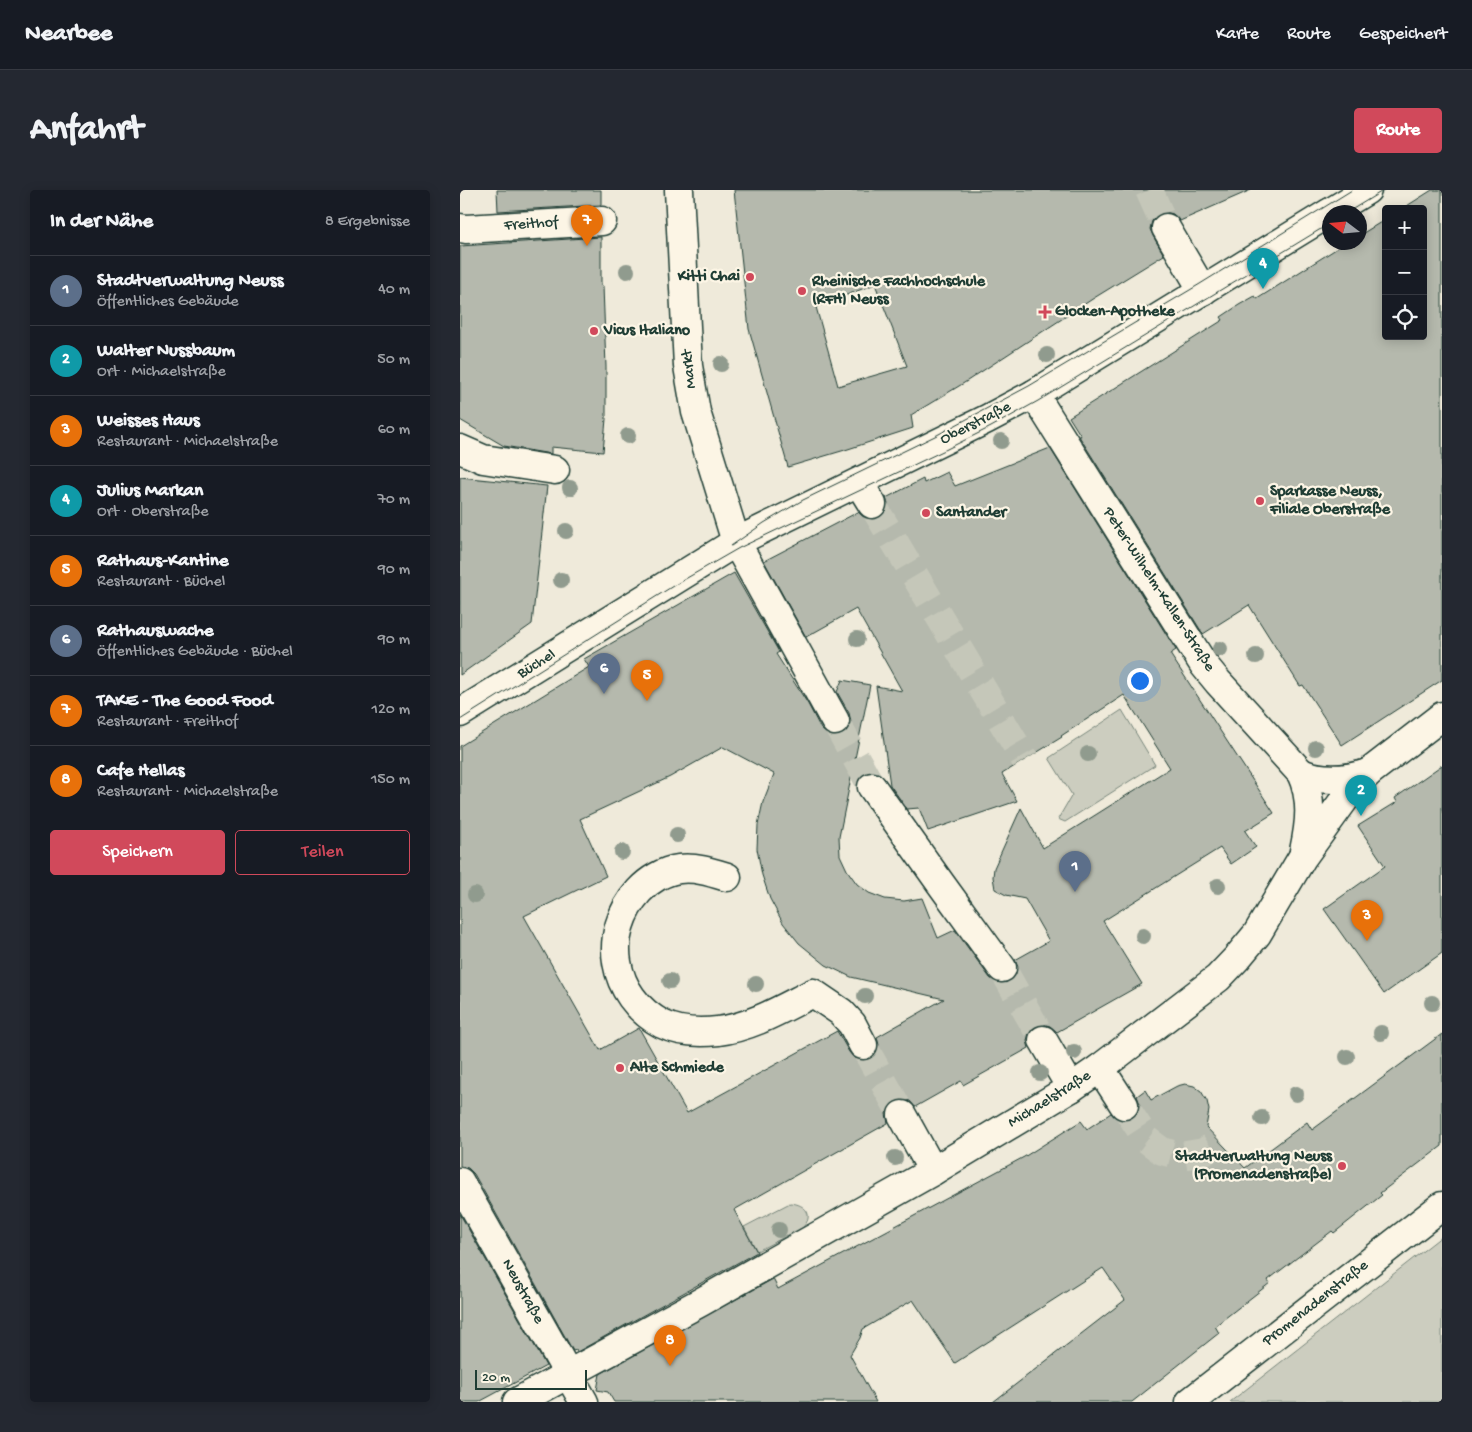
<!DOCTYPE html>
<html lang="de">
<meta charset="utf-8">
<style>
:root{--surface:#171b24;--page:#242831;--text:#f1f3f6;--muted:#9ea1a6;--line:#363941;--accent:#d1495b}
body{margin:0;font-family:"Gochi Hand",sans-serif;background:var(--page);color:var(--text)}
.controls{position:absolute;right:15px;top:15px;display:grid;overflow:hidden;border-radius:5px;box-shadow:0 2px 12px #0003}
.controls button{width:45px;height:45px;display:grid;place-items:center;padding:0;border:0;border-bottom:1px solid var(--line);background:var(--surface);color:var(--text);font:25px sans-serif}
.compass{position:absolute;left:862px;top:15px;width:45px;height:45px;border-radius:50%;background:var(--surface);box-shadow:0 2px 12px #0003;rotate:286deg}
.scale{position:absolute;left:15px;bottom:12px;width:112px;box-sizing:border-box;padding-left:5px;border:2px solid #1f3d34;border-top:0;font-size:14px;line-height:18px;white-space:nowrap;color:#1f3d34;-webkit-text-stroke:4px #fcf5e5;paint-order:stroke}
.you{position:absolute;left:679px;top:490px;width:18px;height:18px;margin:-12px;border:4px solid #fff;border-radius:50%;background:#1a73e8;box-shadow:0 0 0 8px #1a73e833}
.badge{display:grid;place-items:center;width:32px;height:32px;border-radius:50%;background:var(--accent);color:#fff;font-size:16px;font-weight:700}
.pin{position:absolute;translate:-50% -41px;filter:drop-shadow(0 1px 2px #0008)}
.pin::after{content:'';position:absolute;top:26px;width:18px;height:15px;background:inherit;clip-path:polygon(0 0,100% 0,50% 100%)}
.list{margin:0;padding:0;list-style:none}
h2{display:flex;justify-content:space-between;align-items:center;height:65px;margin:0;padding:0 20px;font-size:21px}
h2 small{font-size:16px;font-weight:400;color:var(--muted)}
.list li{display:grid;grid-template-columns:32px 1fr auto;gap:15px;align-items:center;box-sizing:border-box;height:70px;padding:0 20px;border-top:1px solid var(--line)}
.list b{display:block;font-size:19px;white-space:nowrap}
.list p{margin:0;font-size:16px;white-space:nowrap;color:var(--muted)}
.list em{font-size:16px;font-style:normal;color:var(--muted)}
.actions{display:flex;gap:10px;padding:15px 20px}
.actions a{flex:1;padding:11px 0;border:1px solid var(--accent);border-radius:5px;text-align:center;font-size:18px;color:var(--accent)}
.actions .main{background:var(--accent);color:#fff}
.icon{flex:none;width:28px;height:28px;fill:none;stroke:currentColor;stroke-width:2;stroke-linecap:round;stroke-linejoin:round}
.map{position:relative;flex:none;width:982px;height:1212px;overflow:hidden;border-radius:5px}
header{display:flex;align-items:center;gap:30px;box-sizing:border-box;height:70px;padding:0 25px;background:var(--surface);border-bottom:1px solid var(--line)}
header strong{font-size:24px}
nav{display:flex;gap:28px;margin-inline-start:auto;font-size:18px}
.intro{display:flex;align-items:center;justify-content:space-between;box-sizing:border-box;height:120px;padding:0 30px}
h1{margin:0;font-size:35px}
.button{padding:12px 22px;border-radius:5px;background:var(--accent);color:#fff;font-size:18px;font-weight:700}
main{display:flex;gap:30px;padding:0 30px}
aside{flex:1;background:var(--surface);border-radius:5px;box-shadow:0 2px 12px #0003}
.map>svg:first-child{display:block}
.green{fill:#cccdbf;stroke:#76857a}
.building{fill:#b5b9ad;stroke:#1f3d34;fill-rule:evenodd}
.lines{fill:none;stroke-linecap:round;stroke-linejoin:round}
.minor-tunnel{stroke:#c5c7b9;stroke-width:28;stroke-dasharray:28 14;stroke-linecap:butt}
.minor-casing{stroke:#1f3d34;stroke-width:31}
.minor{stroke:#fcf5e5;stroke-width:28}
.tram{stroke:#1f3d34;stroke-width:1}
.tree{fill:#909b8e}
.poi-dot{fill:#d1495b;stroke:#fcf5e5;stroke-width:2}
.labels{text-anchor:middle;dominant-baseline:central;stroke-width:4.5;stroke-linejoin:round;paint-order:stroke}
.street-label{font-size:16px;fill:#1f3d34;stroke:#fcf5e5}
.poi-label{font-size:16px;font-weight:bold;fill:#1f3d34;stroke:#fcf5e5;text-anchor:start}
</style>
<header>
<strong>Nearbee</strong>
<nav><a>Karte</a><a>Route</a><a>Gespeichert</a></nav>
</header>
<div class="intro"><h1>Anfahrt</h1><a class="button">Route</a></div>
<main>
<aside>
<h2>In der Nähe<small>8 Ergebnisse</small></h2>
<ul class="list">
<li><span class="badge" style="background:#5c6f8a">1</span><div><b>Stadtverwaltung Neuss</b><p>Öffentliches Gebäude</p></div><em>40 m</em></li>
<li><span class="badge" style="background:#0f9aa8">2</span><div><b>Walter Nussbaum</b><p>Ort · Michaelstraße</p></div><em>50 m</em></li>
<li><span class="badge" style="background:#e8710a">3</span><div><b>Weisses Haus</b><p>Restaurant · Michaelstraße</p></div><em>60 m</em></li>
<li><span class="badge" style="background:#0f9aa8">4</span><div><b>Julius Markan</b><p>Ort · Oberstraße</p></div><em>70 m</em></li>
<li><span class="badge" style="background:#e8710a">5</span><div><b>Rathaus-Kantine</b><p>Restaurant · Büchel</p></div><em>90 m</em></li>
<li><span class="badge" style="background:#5c6f8a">6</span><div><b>Rathauswache</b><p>Öffentliches Gebäude · Büchel</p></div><em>90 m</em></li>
<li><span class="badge" style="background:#e8710a">7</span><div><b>TAKE - The Good Food</b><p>Restaurant · Freithof</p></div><em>120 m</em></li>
<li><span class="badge" style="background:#e8710a">8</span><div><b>Cafe Hellas</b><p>Restaurant · Michaelstraße</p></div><em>150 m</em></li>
</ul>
<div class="actions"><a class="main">Speichern</a><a>Teilen</a></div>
</aside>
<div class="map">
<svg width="982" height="1212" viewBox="0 0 982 1212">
<rect width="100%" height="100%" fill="#efeada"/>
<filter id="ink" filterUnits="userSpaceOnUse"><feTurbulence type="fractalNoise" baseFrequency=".02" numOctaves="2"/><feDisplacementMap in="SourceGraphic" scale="10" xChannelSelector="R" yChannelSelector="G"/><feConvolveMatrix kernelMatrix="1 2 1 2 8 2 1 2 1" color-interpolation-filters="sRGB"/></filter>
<g filter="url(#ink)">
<g class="green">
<path d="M662,520L695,575L605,632L598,629L612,605L589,568Z"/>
<path d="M330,1013C346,1014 355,1026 342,1038L297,1061L284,1037Z"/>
<path d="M982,1046V1212H770Z"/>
</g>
<g class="building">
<path d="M37,0H141V15L38,21Z"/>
<path d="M274,0H791L720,31L713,24L705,22L698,25L692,31L690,39L693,46L704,65L634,108L504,193L451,225L453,238L385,260L328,277L289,139ZM415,94L447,176L378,196L356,117Z"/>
<path d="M972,0H982V490L882,555L843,495L840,496L789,415L743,444L619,246H621L609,227L763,130L761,127L779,115L795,106L797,109L887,52H900V45L926,29V146H963V19H942Z"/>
<path d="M141,47V96H143L146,177V229L143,262L91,257V264L44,256L0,230V56Z"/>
<path d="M590,258L716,460L710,464L814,623L785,641L796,657L771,674L760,658L643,731L682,794L597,842L590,836L582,834L576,836L569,843L567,851L569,858L503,895L501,891L455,917L450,911L443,909L434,912L428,917L426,924L428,933L274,1020L297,1062L117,1162L116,1160L113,1161L14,984L8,978L0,976V556L129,477L124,469L274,383L319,462L316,464L348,514L361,539L367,544L374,547L382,545L388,539L391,532L389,523L377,502L382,490L410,495L379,647L380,665L387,680L397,694L409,703L425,709L444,711L462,708L478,748L495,740L530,788L536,792L544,793L551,791L556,784L558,777L555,770L589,751L565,709L546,705L535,699L533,687L534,678L561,618L583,658L710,578L664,505L601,546L602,547L542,584L557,611L468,641L459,618L447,619L430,595L416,496L442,501L396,419L346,447L304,371L398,322L405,328L413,330L420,327L426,321L428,314L426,308L463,289L464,293L487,282L495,296ZM263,557L314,584L303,612L298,635L297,659L302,685L310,709L323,733L339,753L366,775L391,787L484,809L417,847L419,855L416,863L410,869L402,871L394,868L389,862L377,841L227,923L179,838L140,860L64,726L146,686L120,629L210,587Z"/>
<path d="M0,287L87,296L72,434L0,485Z"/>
<path d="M982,575V763L924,804L864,719L925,676L898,636L937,612L935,608Z"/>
<path d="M982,844V956L920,1003L922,1005L874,1043L872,1041L808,1090L810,1093L755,1136L759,1143L672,1212H533L665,1110L643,1078L495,1173L453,1110L403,1139L400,1148L390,1165L416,1212H154L148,1202L137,1200L140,1184L313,1089L318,1099L564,967L621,931L627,939L651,923L657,929L664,931L672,928L678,922L680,914L677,906L685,900L691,910L717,896L725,894L734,896L741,901L747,911L749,920L746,937L785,978L847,932L852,940Z"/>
<path d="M0,1024L86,1176L19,1212H0Z"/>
</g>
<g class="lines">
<g class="minor-tunnel">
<path d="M689,0L706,38"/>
<path d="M412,314L565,570"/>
<path d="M375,531L412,597"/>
<path d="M542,778L583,850"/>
<path d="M403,855L442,925"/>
<path d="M664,915L687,950L702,961L721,966L744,962L759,952"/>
</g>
<g class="minor-casing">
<g id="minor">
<path d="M219,0L228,176L236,222L276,352L375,531"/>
<path d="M871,22L907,0"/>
<path d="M0,38L6,39L142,31"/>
<path d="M706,38L743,101"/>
<path d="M574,204L744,475L758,492L841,583C853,609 850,633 844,661"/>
<path d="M0,259L23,269L95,280"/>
<path d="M399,293L412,314"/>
<path d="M0,523L276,352L527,229L574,204L869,23"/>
<path d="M841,583C864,592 886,590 908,583"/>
<path d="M412,597L481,694L542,778"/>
<path d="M267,687C251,682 236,677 219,679C204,681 189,690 179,701C141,743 151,806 202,834C218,842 239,843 258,841C292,837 323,818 353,803L381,822L392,834L403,855"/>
<path d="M583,850L611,898"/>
<path d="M640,878L664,915"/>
<path d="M442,925L473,981"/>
<path d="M0,992L124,1212"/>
<path d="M57,1212L241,1112L473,981L611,898L640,878L758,788L777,768L797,744L842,668L889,603L908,583L982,526"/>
<path d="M730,1212L982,1016"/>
</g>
</g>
<use href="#minor" class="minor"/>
<g class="tram">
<path d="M888,22L924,0"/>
<path d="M271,356L304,333L343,310L477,245L569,196L740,94L892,0"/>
<path d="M0,530L213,396L279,358L485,260L531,237L578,211L869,34"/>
</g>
</g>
<g class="tree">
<circle cx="167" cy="81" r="8"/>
<circle cx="587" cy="165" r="8"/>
<circle cx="261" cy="174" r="8"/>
<circle cx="168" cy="246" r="8"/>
<circle cx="541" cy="251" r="8"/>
<circle cx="110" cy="298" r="8"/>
<circle cx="106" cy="341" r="8"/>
<circle cx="101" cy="390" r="8"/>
<circle cx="397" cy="449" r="8"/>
<circle cx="760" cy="459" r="8"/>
<circle cx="796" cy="466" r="8"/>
<circle cx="856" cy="558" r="8"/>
<circle cx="628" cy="564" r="8"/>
<circle cx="217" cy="645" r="8"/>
<circle cx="162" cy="662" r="8"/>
<circle cx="758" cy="696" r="8"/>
<circle cx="15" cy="705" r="8"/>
<circle cx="683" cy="746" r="8"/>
<circle cx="210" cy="791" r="8"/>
<circle cx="296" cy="794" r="8"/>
<circle cx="405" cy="806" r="8"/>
<circle cx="972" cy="813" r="8"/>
<circle cx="921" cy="843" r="8"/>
<circle cx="614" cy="862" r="8"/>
<circle cx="887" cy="867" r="8"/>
<circle cx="580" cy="883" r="8"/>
<circle cx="836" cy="904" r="8"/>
<circle cx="802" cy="928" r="8"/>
<circle cx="435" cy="968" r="8"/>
<circle cx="319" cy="1040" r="8"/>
</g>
</g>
<g class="poi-dot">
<circle cx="290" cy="87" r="5"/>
<circle cx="342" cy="101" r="5"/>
<path d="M582.5 114.5h5v5h5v5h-5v5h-5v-5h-5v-5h5z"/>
<circle cx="134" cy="141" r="5"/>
<circle cx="800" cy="311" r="5"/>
<circle cx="466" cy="323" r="5"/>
<circle cx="160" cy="878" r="5"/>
<circle cx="882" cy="976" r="5"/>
</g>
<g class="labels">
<g class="street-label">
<text transform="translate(71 35) rotate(-4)">Freithof</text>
<text transform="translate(230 179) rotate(-97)">Markt</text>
<text transform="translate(516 234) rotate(-27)">Oberstraße</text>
<text transform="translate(698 400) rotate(57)">Peter-Wilhelm-Kallen-Straße</text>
<text transform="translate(77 475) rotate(-32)">Büchel</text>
<text transform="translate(590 910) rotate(-32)">Michaelstraße</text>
<text transform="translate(62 1102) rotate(61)">Neustraße</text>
<text transform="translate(856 1114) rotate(-38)">Promenadenstraße</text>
</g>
<g class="poi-label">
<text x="280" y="87" text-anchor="end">Kitti Chai</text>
<text x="352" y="92">Rheinische Fachhochschule<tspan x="352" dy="18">(RFH) Neuss</tspan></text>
<text x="595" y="122">Glocken-Apotheke</text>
<text x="144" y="141">Vicus Italiano</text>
<text x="810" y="302">Sparkasse Neuss,<tspan x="810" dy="18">Filiale Oberstraße</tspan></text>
<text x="476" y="323">Santander</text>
<text x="170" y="878">Alte Schmiede</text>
<text x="872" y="967" text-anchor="end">Stadtverwaltung Neuss<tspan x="872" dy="18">(Promenadenstraße)</tspan></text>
</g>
</g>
</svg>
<div class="controls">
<button>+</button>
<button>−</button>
<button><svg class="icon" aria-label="locate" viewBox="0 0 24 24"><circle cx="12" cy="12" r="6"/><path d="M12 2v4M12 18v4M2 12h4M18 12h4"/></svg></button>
</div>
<svg class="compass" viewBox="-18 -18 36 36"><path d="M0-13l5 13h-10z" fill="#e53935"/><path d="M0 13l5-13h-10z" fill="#9ea1a6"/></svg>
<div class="scale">20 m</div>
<div class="you"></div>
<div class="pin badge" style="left:615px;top:702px;background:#5c6f8a">1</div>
<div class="pin badge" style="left:901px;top:626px;background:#0f9aa8">2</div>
<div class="pin badge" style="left:907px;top:751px;background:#e8710a">3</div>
<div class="pin badge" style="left:803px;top:99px;background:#0f9aa8">4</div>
<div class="pin badge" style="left:187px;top:511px;background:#e8710a">5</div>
<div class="pin badge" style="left:144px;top:504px;background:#5c6f8a">6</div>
<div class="pin badge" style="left:127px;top:56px;background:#e8710a">7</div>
<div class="pin badge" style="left:210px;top:1176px;background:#e8710a">8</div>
</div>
</main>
